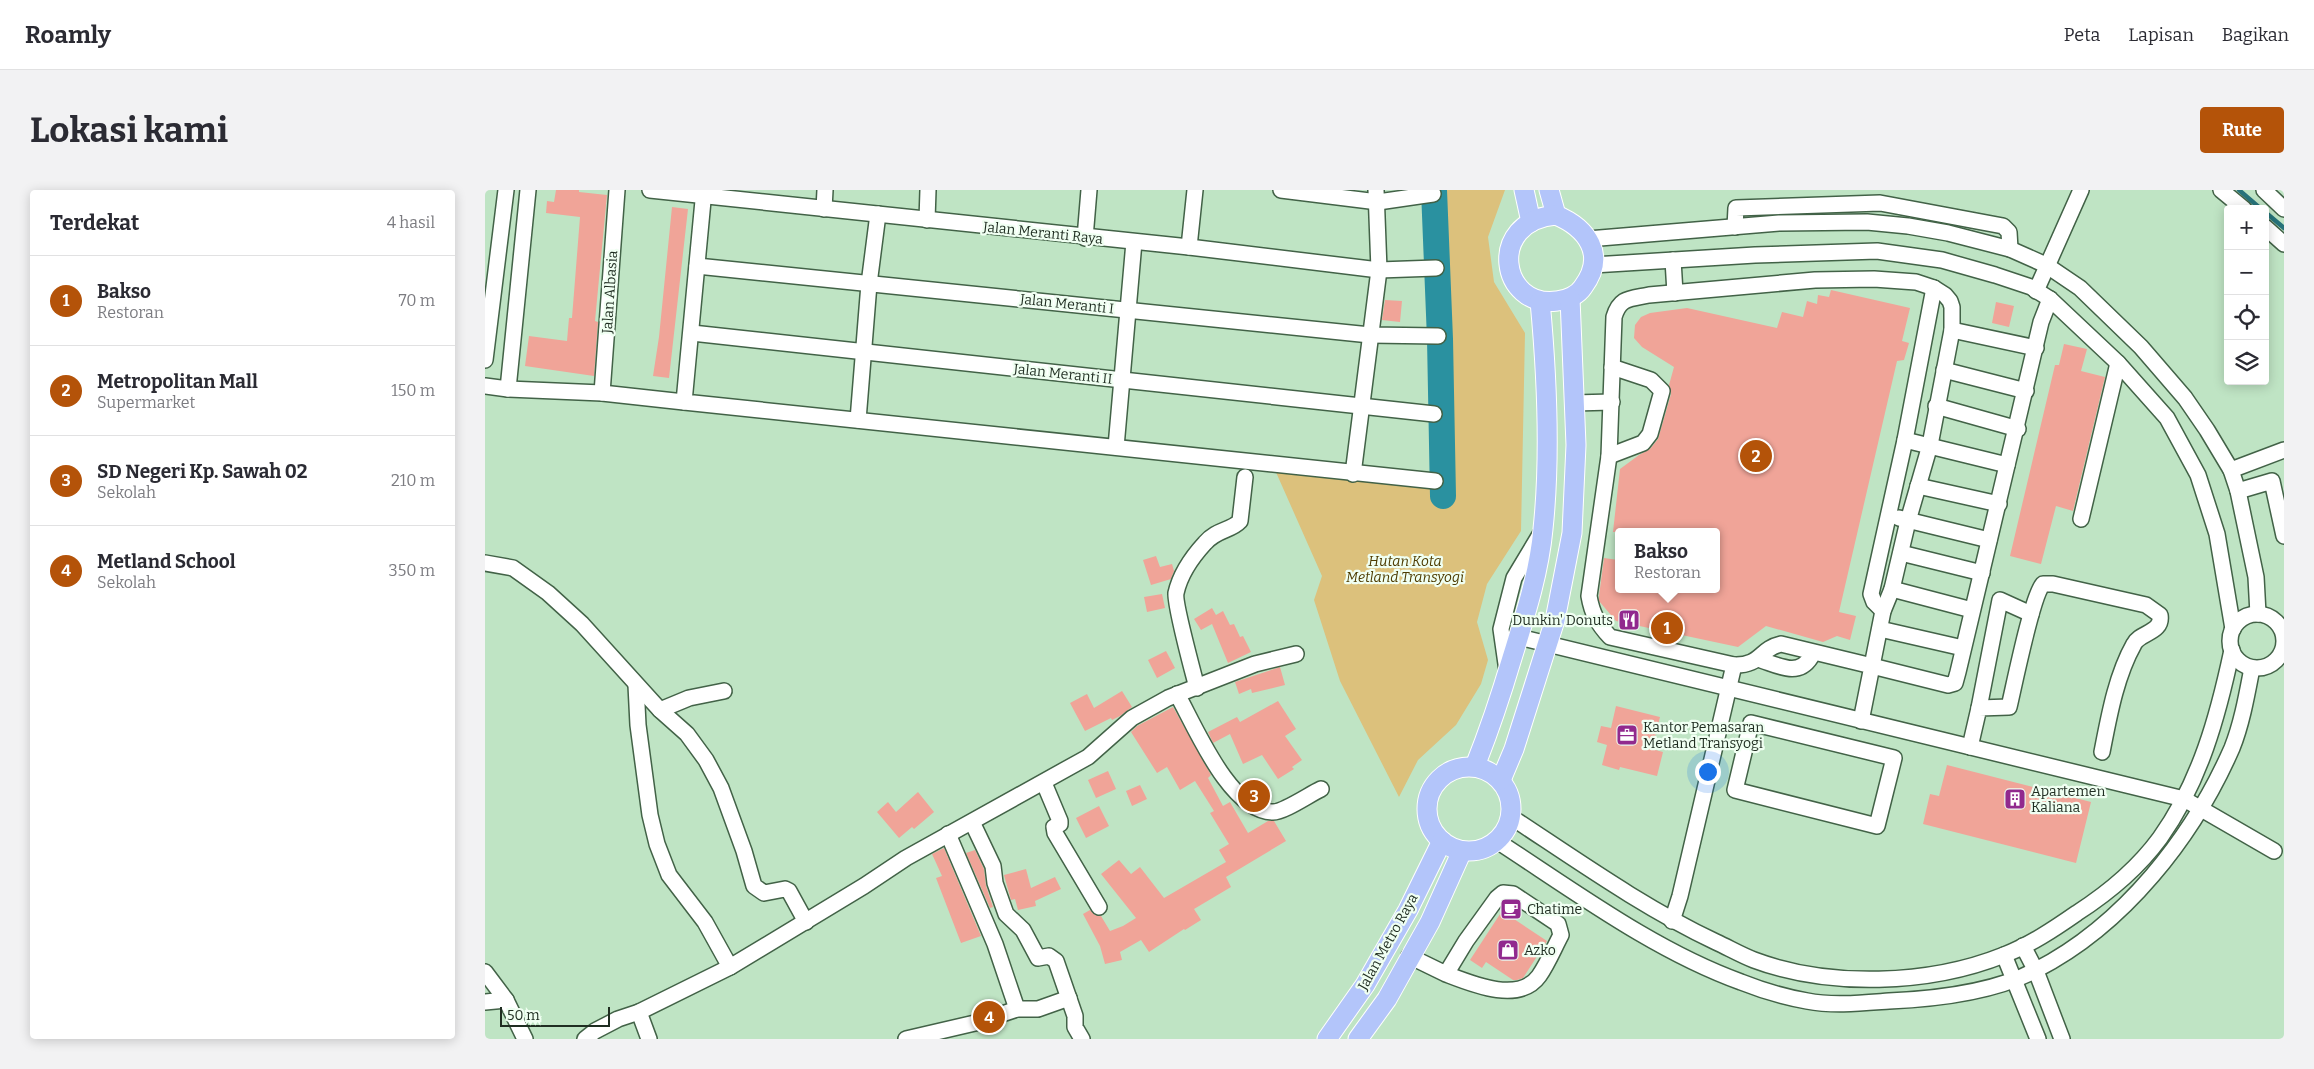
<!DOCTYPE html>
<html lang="id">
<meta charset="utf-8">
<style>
:root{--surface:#fff;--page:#f2f2f3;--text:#2b2b33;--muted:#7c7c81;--line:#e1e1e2;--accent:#b45309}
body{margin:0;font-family:Bitter,serif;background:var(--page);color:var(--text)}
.controls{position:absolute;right:15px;top:15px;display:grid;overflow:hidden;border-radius:5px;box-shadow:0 2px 12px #0003}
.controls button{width:45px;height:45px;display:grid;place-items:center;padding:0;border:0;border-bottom:1px solid var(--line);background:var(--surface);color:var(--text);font:25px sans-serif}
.scale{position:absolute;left:15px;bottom:12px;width:110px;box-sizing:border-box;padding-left:5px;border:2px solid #1f2d21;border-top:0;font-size:14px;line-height:18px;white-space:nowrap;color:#1f2d21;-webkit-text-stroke:4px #f0fff2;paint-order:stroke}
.you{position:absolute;left:1222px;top:581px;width:18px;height:18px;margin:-12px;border:4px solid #fff;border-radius:50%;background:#1a73e8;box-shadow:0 0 0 8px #1a73e833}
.badge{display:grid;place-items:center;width:32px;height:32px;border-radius:50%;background:var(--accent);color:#fff;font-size:16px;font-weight:700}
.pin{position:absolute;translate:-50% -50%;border:2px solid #fff;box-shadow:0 1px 5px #0006}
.popup{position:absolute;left:1130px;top:338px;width:105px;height:65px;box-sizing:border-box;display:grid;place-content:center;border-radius:5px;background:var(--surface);filter:drop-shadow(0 1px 4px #0005);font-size:16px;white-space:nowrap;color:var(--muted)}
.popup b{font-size:19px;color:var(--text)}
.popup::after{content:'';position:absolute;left:50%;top:100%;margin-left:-10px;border:10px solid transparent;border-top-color:var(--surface)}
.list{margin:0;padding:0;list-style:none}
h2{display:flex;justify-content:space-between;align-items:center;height:65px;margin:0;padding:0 20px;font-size:21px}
h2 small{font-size:16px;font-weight:400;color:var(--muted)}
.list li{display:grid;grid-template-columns:32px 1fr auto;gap:15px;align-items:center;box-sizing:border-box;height:90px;padding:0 20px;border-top:1px solid var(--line)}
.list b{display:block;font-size:19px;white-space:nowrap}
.list p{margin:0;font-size:16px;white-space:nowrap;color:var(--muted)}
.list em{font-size:16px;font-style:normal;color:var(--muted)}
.icon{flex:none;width:28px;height:28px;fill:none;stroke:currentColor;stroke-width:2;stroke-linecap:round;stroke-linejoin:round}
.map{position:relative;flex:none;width:1799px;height:849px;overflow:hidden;border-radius:5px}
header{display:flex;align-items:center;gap:30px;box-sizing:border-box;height:70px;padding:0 25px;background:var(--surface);border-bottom:1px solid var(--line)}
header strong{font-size:24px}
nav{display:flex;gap:28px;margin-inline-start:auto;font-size:18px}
.intro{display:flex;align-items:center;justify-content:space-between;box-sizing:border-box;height:120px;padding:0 30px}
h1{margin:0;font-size:35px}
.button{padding:12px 22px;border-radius:5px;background:var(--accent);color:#fff;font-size:18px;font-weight:700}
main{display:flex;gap:30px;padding:0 30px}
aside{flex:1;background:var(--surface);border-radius:5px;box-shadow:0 2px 12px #0003}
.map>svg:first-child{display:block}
.green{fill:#dcc17c}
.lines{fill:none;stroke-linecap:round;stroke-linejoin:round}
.stream{stroke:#27737a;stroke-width:4.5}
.river{stroke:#2a91a0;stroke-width:26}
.building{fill:#f0a498}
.minor-casing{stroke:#426247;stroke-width:18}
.major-casing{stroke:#fff;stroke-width:21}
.minor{stroke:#fff;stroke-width:15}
.major{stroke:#b3c5fa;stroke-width:19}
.labels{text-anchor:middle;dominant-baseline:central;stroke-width:4.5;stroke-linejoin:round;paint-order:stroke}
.street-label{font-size:14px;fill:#1f2d21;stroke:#f0fff2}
.park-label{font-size:14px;font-style:italic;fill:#4e3c01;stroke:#f0fff2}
.poi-label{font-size:14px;fill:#1f2d21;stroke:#f0fff2;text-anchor:start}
</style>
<header>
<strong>Roamly</strong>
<nav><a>Peta</a><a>Lapisan</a><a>Bagikan</a></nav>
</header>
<div class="intro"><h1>Lokasi kami</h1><a class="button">Rute</a></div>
<main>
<aside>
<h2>Terdekat<small>4 hasil</small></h2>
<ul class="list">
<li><span class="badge">1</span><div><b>Bakso</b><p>Restoran</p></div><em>70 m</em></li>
<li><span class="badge">2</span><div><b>Metropolitan Mall</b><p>Supermarket</p></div><em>150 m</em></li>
<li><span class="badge">3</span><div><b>SD Negeri Kp. Sawah 02</b><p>Sekolah</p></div><em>210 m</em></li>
<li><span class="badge">4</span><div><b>Metland School</b><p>Sekolah</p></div><em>350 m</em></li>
</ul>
</aside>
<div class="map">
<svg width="1799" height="849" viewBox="0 0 1799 849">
<rect width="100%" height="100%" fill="#bfe4c4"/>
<path class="green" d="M949,0H1020L1003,47L1009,92L1040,143L1036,341L1002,394L992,432L1003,470L996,494L971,535L933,570L914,607L855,491L829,410L837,386L790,280L969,301Z"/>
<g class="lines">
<g class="stream">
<path d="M1754,0L1776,19"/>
<path d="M1780,22L1799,38"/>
</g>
<path class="river" d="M949,0L955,149L958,306"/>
</g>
<g class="building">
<path d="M71,0H94V2L122,5L110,131L113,132L109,186L40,176L44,146L82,151L84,128H87L95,27L61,23L62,11L69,12Z"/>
<path d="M187,17L203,19L184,188L168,186L174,147Z"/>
<path d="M1346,100L1425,118L1417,151L1424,153L1419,170L1412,171L1354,422L1371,426L1365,450L1352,446L1338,452L1281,436L1253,457L1131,431L1114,411V406L1119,368L1133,370V399H1231V342H1128L1135,279L1154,265L1165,259L1173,249L1186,204L1184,195L1189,177L1157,157L1149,148L1150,135L1156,127L1165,123L1202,118L1292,138L1297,122L1318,127L1322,111L1332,114L1333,105L1344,107Z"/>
<path d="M900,110L917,111L915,132L897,130Z"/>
<path d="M1511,112L1529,116L1524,137L1507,133Z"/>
<path d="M1579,154L1602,159L1596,181L1620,187L1588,321L1571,316L1556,374L1525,366L1570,175H1574Z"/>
<path d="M671,366L675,377L687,374L689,381L686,389L666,395L658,370Z"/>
<path d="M677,404L680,418L662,422L659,407Z"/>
<path d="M727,418L731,425L738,421L745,435L749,434L755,447L758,446L766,462L743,473L727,434L716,440L709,429Z"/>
<path d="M681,461L690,478L672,488L663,470Z"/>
<path d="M795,477L800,495L767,503L766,499L754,504L750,492Z"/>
<path d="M637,501L647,517L635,526L627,530L626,528L600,541L585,513L602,504L609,518Z"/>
<path d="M793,511L811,539L800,546L817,570L807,577L809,579L793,589L777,565L758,574L745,544L728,553L723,542L752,527L755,532Z"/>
<path d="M1131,516L1175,527L1167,559L1178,562L1172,586L1135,577L1134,580L1117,575L1122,555L1112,552L1116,536L1126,538Z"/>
<path d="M688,517L726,585L723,588L738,616L745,612L763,643L783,631H789L801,651L741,687L746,697L709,719L716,730L700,740L699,739L664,762L656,750L635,762L637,770L620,774L615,756L598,724L605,720L610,725L616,726L625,741L638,736L651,728L616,684L634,670L646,684L655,677L679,708L741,672L734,660L744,654L725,623L729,621L710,591L695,600L682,577L672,583L646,542L652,536Z"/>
<path d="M1462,575L1606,612L1591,673L1438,634L1445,604L1454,606Z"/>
<path d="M623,581L631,599L611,608L603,590Z"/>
<path d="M655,595L662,609L647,616L641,601Z"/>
<path d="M433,602L449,622L429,639L427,637L414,648L392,622L403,612L411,622Z"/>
<path d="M614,616L624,636L601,648L591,628Z"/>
<path d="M459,658L496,746L476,753L451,688L457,686L447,664Z"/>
<path d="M490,660L499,679L501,696L508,717L505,718L481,663Z"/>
<path d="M541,679L546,698L570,687L576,699L550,711L551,716L533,720L530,709L526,710L519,685Z"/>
<path d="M1017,721L1062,751L1038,788L1032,790H1028L1001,772L997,778L985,770Z"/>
</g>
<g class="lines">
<g class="minor-casing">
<g id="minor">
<path d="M165,0L704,57L894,80L951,78"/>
<path d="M219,0L199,212L950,291"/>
<path d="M796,0L893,12L948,4"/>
<path d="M1736,0L1759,19"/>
<path d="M1779,0L1799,19"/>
<path d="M339,19L340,0"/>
<path d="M442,30L443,0"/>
<path d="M1250,37L1251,18L1395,13L1518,36L1524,42L1525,59"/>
<path d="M1780,37L1799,54"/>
<path d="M600,48L604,0"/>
<path d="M1103,49L1294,33L1382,32L1423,36L1463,43L1525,59L1561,75L1595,98L1656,157L1700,208L1722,240L1746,280L1753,301L1771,387L1773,424"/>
<path d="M704,57L710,0"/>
<path d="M1188,70L1190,103"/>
<path d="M1108,75L1270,65L1392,61L1457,70L1510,85L1546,97L1565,109L1633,173L1682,228L1713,285L1732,344L1748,439"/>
<path d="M212,76L885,145L953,146"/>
<path d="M1551,101L1596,0"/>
<path d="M1467,140L1551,158"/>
<path d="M207,143L949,224"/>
<path d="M0,170L21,0"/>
<path d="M1459,180L1541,201"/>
<path d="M0,196L23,199L117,203L199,212"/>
<path d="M23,199L43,0"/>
<path d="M117,203L132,0"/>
<path d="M1089,213L1127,212"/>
<path d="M1451,216L1533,239"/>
<path d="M373,230L384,94L393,24"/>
<path d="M1420,250L1449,98"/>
<path d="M631,257L649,52"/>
<path d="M1124,266L1158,253L1165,244L1177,201L1166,190L1127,177"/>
<path d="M1746,280L1799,260"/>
<path d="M868,284L894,80L891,0"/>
<path d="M1433,296L1514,314"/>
<path d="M1753,301L1787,291L1799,346"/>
<path d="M1414,328L1504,350"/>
<path d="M1596,329L1633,173"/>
<path d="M1416,363L1497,383"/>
<path d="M0,373L28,378L63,403L97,434L175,520L202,544L221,570L236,598L259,661L269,696L279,703L300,699L304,701L321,732"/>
<path d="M1407,399L1487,420"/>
<path d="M1398,421L1389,412L1386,404L1420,250L1522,275"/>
<circle cx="1772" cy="451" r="27"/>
<path d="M1395,439L1478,458"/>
<path d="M1034,447L1699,609L1789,661"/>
<path d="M1273,469C1293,475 1313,488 1326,467"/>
<path d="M1022,481L1016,439L1029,388L1056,343"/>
<path d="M151,495L153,535L165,625L172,654L184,685L220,732L245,777"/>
<path d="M712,498C708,482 689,413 691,403C695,385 708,366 720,353C732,339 746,341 755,331L760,287"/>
<path d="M692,504C710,536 745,622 788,622C799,622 825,604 836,599"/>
<path d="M1494,518L1515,410L1546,424"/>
<path d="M175,520L204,508L239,501"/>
<path d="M1376,531L1387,476L1296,454C1274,459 1276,476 1249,475L1125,447C1113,434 1107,424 1104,406L1124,266L1129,127C1135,107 1145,109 1164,105L1330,90L1389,89L1431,92L1449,98L1460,105L1465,111L1467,117V140L1445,255L1423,331L1407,399L1398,421L1387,476L1463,495L1470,493L1473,482L1556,132L1565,109"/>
<path d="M1266,533L1409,568L1392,636L1250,600Z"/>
<path d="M1485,557L1494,518L1524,517C1529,496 1547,406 1558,394H1568L1661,415L1675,425C1678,443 1655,442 1649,454C1631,486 1624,526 1617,562"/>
<path d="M559,593L575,631V634L569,637L570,643L614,717"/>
<path d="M1026,627C1093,671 1159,718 1231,752C1244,758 1256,765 1269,770C1344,798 1444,795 1519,765C1545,755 1569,739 1592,723C1623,703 1653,678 1675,648C1715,592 1733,526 1747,460"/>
<path d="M487,632L508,676L510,693L521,724L538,740L553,768L564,766L571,771L590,826V837L597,849"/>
<path d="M463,644L510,754L532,819"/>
<path d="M1012,651C1089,701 1170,761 1256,792C1276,800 1300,807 1322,811C1348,816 1377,813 1404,811C1450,809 1510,802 1551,780C1639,735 1708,647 1747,558C1757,533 1762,504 1767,478"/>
<path d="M1187,731L1195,706L1249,475"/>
<path d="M1538,756L1551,781L1577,849"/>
<path d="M1519,765L1553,849"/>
<path d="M924,766L961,784L981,751L1012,708L1018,703L1028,704L1073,734L1076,745C1069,758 1063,773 1054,786C1034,814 987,794 961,784"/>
<path d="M0,782L21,810L40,849"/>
<path d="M0,812L21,810"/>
<path d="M154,822L164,849"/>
<path d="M100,849L110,841L133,829L154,822L245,777L379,696L421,668L603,567L647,528L683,508L770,474L811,464"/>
<path d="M421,849L490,833L532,819H553L584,808"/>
</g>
</g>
<g class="major-casing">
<g id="major">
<path d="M1039,0L1046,32"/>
<path d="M1064,0L1071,25"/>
<path d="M1071,25C1102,38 1122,65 1098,97C1093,105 1082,110 1072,111C1015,119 1001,31 1071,25Z"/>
<path d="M990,576C1004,541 1016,505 1027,468C1040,426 1054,383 1058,339C1066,264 1062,186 1055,111"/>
<circle cx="984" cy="619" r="42"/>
<path d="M1016,590L1029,559L1070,430L1087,343L1091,255L1085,108"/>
<path d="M842,849L880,795L923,720L957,651"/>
<path d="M873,849L902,809L945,732L977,661"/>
</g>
</g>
<use href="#minor" class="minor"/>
<use href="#major" class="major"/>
</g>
<defs>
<g id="restaurant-square" transform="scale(1.125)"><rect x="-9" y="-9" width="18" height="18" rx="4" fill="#91298e" stroke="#f0fff2"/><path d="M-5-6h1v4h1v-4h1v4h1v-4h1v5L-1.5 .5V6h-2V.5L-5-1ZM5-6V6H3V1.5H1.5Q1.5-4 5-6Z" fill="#fff"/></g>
<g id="office-square" transform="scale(1.125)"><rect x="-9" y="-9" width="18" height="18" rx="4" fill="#91298e" stroke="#f0fff2"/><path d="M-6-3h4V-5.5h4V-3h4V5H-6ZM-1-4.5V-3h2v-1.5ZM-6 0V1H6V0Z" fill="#fff"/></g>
<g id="building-square" transform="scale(1.125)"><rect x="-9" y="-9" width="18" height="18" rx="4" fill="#91298e" stroke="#f0fff2"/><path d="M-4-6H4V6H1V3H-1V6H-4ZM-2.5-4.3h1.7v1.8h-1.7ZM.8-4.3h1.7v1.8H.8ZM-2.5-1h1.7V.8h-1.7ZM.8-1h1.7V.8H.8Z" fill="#fff"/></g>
<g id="cafe-square" transform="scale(1.125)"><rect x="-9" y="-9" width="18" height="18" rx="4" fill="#91298e" stroke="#f0fff2"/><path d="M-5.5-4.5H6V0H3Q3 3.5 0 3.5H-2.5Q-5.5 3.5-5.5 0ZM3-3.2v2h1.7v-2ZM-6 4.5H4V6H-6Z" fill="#fff"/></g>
<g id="shop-square" transform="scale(1.125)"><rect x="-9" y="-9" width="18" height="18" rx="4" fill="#91298e" stroke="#f0fff2"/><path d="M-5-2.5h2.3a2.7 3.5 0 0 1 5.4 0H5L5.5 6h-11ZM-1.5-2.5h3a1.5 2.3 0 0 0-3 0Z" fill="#fff"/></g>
</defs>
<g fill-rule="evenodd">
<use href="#restaurant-square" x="1144" y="430"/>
<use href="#office-square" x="1142" y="545"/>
<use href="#building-square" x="1530" y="609"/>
<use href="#cafe-square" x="1026" y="719"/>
<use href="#shop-square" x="1023" y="760"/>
</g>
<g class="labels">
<g class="street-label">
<text transform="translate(558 43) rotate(6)">Jalan Meranti Raya</text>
<text transform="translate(125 102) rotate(-86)">Jalan Albasia</text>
<text transform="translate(582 114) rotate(6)">Jalan Meranti I</text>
<text transform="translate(578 184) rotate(6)">Jalan Meranti II</text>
<text transform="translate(903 752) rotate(-61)">Jalan Metro Raya</text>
</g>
<g class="park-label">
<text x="920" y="371">Hutan Kota<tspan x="920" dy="16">Metland Transyogi</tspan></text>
</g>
<g class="poi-label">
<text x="1128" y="430" text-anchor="end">Dunkin' Donuts</text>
<text x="1158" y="537">Kantor Pemasaran<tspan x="1158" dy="16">Metland Transyogi</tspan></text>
<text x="1546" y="601">Apartemen<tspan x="1546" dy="16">Kaliana</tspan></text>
<text x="1042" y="719">Chatime</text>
<text x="1039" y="760">Azko</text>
</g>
</g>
</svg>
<div class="controls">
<button>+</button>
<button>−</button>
<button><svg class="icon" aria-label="locate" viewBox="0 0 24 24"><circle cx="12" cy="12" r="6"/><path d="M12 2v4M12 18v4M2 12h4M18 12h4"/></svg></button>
<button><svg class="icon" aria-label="layers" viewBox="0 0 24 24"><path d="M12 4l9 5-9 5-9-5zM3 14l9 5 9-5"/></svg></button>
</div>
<div class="scale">50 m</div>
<div class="you"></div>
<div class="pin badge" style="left:1182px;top:438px">1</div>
<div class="popup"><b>Bakso</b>Restoran</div>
<div class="pin badge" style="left:1271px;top:266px">2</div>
<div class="pin badge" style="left:769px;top:606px">3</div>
<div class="pin badge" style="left:504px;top:827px">4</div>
</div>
</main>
